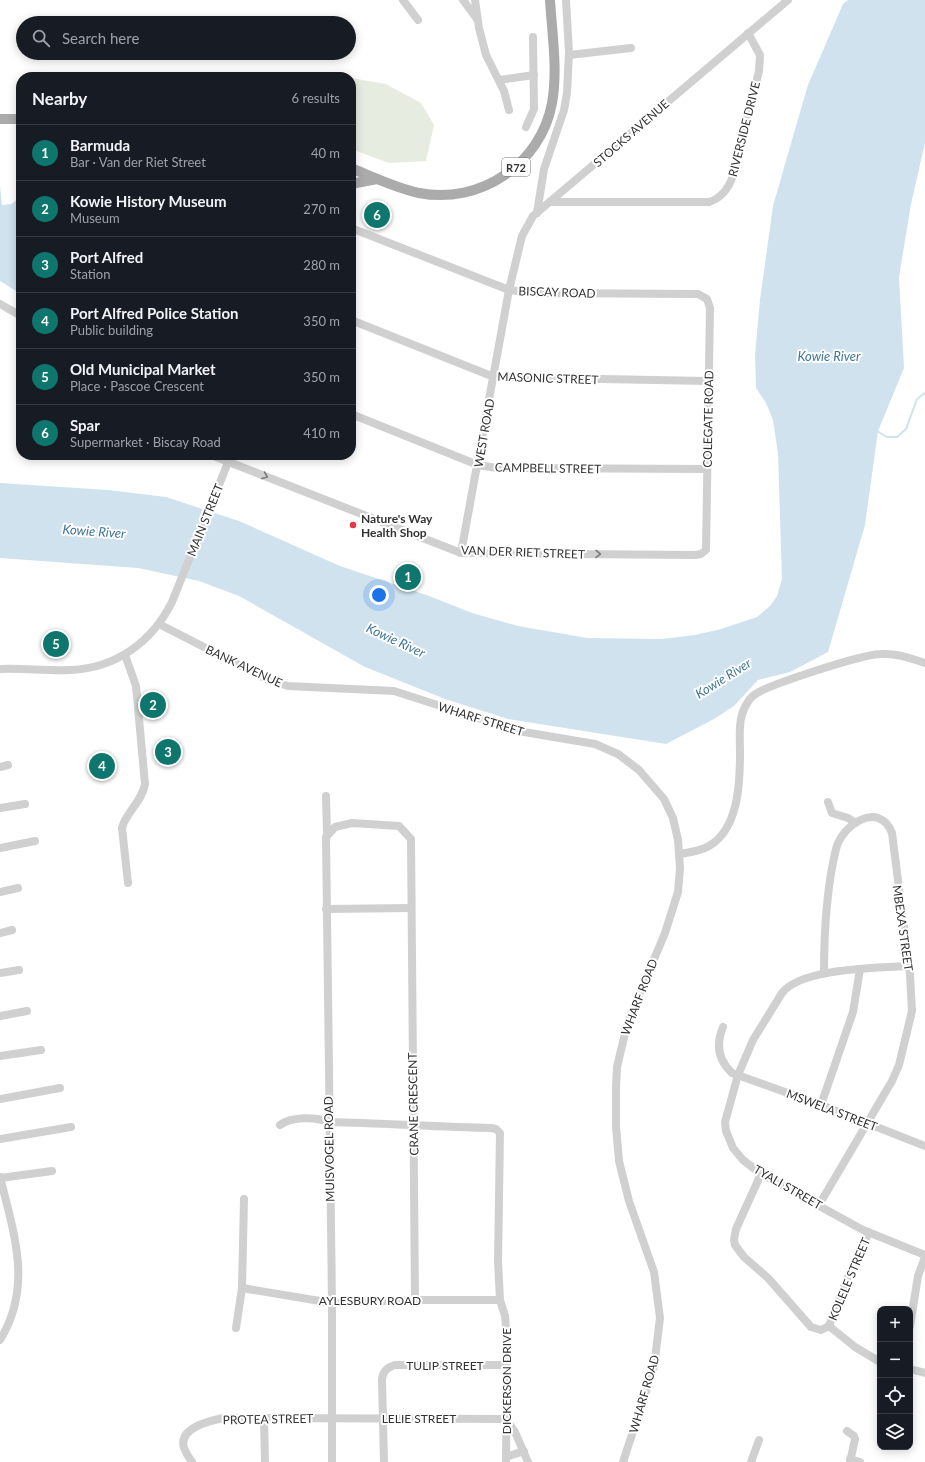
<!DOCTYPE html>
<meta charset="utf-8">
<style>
:root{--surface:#171b24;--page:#242831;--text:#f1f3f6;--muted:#9ea1a6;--line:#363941;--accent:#0f766e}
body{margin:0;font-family:Lato,sans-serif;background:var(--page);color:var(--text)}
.controls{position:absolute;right:12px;bottom:12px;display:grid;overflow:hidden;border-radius:8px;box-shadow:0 2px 10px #0003}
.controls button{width:36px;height:36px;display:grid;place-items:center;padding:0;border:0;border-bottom:1px solid var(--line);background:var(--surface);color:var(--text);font:20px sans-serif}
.you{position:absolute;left:379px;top:595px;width:14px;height:14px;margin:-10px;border:3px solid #fff;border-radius:50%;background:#1a73e8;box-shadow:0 0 0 6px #1a73e833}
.badge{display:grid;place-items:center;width:26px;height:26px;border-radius:50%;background:var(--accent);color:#fff;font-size:13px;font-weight:700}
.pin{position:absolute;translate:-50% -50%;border:2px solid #fff;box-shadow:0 1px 4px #0006}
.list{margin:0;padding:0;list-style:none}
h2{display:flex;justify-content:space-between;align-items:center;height:52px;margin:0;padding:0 16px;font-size:17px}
h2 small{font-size:13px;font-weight:400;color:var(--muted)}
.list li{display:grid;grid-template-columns:26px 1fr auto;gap:12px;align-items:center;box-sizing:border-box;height:56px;padding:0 16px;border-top:1px solid var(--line)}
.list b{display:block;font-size:15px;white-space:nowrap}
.list p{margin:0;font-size:13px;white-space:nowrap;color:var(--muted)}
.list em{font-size:13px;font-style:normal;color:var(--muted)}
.icon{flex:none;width:22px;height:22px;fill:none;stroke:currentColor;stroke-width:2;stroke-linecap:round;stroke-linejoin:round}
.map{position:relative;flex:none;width:925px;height:1462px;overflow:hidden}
.search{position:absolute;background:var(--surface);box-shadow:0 2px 10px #0003;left:16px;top:16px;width:340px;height:44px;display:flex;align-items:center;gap:10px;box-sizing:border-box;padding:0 14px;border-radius:22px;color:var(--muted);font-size:15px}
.panel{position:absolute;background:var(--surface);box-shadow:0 2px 10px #0003;left:16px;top:72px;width:340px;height:388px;border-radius:16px}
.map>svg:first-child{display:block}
.green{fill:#e6ecdf}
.water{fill:#cfe2ee}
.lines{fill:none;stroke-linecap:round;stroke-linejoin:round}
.stream{stroke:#cfe2ee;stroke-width:2}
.minor{stroke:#d0d0d0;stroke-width:8}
.major{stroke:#ababab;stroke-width:10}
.oneway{stroke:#7a7a7a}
.poi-dot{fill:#e63946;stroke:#fff;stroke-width:1.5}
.labels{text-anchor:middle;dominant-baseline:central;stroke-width:4;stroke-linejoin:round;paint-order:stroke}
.shield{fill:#fff;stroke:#707070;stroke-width:1}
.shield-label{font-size:11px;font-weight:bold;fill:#333}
.street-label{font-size:12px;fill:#333;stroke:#fff}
.poi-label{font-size:12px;font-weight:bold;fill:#333;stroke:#fff;text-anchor:start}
.water-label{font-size:13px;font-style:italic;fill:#3f7597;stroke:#fff}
</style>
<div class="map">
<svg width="925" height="1462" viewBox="0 0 925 1462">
<rect width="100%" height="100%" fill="#fff"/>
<path class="green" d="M351,78L386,84L421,103L434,125L426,161L389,163L351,149Z"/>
<g class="water">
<path d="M848,0H925V143L911,204L899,277L904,368L878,431L865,525L828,652L790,672L758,680L734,706L714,719L666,744L508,719L445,699L365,667L239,596L199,581L138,568L0,558V483L108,490L166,497L239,521L340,566L429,596L472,613L518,626L587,638L662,639L695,635L721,629L757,617L770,606L777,596L782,579L778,453L773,420L766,403L756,388L755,355L760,300L773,206L798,119L808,85L843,4Z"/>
<path d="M0,186L2,205L11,204L21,197V294L0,281Z"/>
</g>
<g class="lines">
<path class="stream" d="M877,431L887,437H897L906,429L917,399L925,393"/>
<g class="minor">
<path d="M403,0L418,20"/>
<path d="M463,0L477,19"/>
<path d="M475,0L479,28L486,55L504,91L509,110"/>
<path d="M569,55L631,48"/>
<path d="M499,80L534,75"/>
<path d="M526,127L534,109L533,37"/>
<path d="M550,202H709C722,198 729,187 733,176L759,71L760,55L748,33"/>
<path d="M537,213L544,169L564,110L567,93L569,52L566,0"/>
<path d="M0,304L21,316"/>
<path d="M351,320L494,377L708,381"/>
<path d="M351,414L478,465L497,468L706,469"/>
<path d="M211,455L461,553L695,555L701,554L706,550L710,308L707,299L698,294L533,293L509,290L351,228"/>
<path d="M461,553L509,290L522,236L533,216L788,0"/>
<path d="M159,624L266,679L288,686L394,691L518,731L595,744L618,754L639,770L664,799L673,818L678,840L680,868L678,892L665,933L628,1021L617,1067L616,1088V1126L619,1161L629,1201L654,1272L660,1318L654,1367L623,1462"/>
<path d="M125,655L136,686L145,784C142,802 126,812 122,828L128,883"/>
<path d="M0,669C24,668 47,671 71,670C116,668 152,642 172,602L231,455"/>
<path d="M0,767L8,765"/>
<path d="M326,796L327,833"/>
<path d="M828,802L832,813L848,818L854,822"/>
<path d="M0,808L25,804"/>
<path d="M0,848L35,841"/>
<path d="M680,854C692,852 706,850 716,841C739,821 740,780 740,752C740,738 738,720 745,707C747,703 750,698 754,695C767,685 863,654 881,654C897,653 910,658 925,663"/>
<path d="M0,892L18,888"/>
<path d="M326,909L411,908"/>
<path d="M0,933L12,930"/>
<path d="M907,966C877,968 801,968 782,993L753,1040L738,1075L725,1122L726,1131L733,1148L743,1160L761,1174L863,1230L925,1255"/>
<path d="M0,973L19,970"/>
<path d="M0,1016L27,1011"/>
<path d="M723,1027C716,1044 718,1060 732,1073L821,1105L925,1146"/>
<path d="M0,1056L41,1050"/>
<path d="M0,1099L60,1088"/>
<path d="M821,1105L853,1012L860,969"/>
<path d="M280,1125C292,1116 316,1117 329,1122C383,1123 437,1127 491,1128L496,1129L500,1133L498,1261L500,1300L505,1316L507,1338L506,1462"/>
<path d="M0,1139L71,1127"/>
<path d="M761,1174L736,1229L734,1240L735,1245L744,1257L768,1278L811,1327L821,1330L829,1326"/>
<path d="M0,1177C14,1234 33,1286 0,1340"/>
<path d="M0,1178L52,1171"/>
<path d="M819,1205L892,1081L899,1065L912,1011L910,975L892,833C879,800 842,825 836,849C826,890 824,931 824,973"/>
<path d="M242,1288L332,1303L415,1300H500"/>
<path d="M829,1326L847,1279L869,1232"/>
<path d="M829,1326L855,1347L880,1362"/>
<path d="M910,1326L918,1276L925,1257"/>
<path d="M236,1328L242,1288L244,1199"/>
<path d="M910,1369L925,1373"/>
<path d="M264,1418L265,1462"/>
<path d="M506,1419L515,1432L528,1462"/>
<path d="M847,1431L854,1436L855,1439L850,1462"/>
<path d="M506,1457L524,1451"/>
<path d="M850,1459L860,1462"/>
<path d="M192,1462C189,1458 186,1453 184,1448C178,1428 209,1421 223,1418L506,1419"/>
<path d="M332,1462V1303L326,837L335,827L352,823L399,826L411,839L415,1300"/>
<path d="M384,1462L382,1379C383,1371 388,1367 395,1365H506"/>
<path d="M751,1462L759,1440"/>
</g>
<g class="major">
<path d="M0,119H21"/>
<path d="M351,168C373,177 396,188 419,193C480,205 541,164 552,103C558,70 552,33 550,0"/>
<path d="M351,184L377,179"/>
</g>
</g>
<defs><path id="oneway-chevron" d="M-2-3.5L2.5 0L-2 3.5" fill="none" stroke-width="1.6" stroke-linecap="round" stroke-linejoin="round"/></defs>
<g class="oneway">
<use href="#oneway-chevron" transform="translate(265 476) rotate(22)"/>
<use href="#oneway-chevron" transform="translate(598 554) rotate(1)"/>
</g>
<circle class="poi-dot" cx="353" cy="525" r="4"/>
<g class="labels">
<rect class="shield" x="502" y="158" width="28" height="18" rx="3"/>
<g class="shield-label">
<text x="516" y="167">R72</text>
</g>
<g class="street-label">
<text transform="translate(744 129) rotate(-76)">RIVERSIDE DRIVE</text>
<text transform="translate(631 133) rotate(-41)">STOCKS AVENUE</text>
<text transform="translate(557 292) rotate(2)">BISCAY ROAD</text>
<text transform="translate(548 378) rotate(2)">MASONIC STREET</text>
<text transform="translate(708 419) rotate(-89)">COLEGATE ROAD</text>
<text transform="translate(484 433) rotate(-80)">WEST ROAD</text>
<text transform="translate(548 468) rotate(1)">CAMPBELL STREET</text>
<text transform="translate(205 520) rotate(-68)">MAIN STREET</text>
<text transform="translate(523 552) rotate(2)">VAN DER RIET STREET</text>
<text transform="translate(244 666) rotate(25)">BANK AVENUE</text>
<text transform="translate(481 719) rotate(17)">WHARF STREET</text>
<text transform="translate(903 928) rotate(82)">MBEXA STREET</text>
<text transform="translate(639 997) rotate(-69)">WHARF ROAD</text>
<text transform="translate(413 1104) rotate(-91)">CRANE CRESCENT</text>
<text transform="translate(832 1110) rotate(21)">MSWELA STREET</text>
<text transform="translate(329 1149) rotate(-91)">MUISVOGEL ROAD</text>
<text transform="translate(788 1187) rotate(30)">TYALI STREET</text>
<text transform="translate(849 1279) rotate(-67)">KOLELE STREET</text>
<text x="370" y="1300">AYLESBURY ROAD</text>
<text x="445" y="1365">TULIP STREET</text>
<text transform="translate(506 1381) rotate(-90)">DICKERSON DRIVE</text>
<text transform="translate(644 1394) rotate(-74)">WHARF ROAD</text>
<text x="419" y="1418">LELIE STREET</text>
<text transform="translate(268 1419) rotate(-1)">PROTEA STREET</text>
</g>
<g class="poi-label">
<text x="361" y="518">Nature's Way<tspan x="361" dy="14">Health Shop</tspan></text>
</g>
<g class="water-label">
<text x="829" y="356">Kowie River</text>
<text transform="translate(94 531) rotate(4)">Kowie River</text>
<text transform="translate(396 640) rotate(25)">Kowie River</text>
<text transform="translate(723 678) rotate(-32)">Kowie River</text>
</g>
</g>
</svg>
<div class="controls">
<button>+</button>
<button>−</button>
<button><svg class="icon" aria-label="locate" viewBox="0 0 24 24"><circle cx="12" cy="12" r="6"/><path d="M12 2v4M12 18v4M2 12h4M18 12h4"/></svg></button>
<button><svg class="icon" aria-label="layers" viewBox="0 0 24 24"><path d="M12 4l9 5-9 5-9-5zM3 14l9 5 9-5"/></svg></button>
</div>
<div class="you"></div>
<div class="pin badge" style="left:408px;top:577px">1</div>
<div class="pin badge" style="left:153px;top:705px">2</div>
<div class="pin badge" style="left:168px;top:752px">3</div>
<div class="pin badge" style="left:102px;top:766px">4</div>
<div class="pin badge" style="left:56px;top:644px">5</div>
<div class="pin badge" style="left:377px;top:215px">6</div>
<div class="search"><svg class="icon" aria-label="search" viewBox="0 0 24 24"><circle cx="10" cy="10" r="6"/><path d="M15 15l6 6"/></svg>Search here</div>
<section class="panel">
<h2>Nearby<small>6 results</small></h2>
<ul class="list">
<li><span class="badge">1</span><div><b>Barmuda</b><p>Bar · Van der Riet Street</p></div><em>40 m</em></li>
<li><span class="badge">2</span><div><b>Kowie History Museum</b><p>Museum</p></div><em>270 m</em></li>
<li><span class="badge">3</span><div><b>Port Alfred</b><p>Station</p></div><em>280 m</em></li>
<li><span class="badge">4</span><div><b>Port Alfred Police Station</b><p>Public building</p></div><em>350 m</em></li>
<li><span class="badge">5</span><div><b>Old Municipal Market</b><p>Place · Pascoe Crescent</p></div><em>350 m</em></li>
<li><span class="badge">6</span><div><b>Spar</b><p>Supermarket · Biscay Road</p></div><em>410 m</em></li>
</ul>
</section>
</div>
